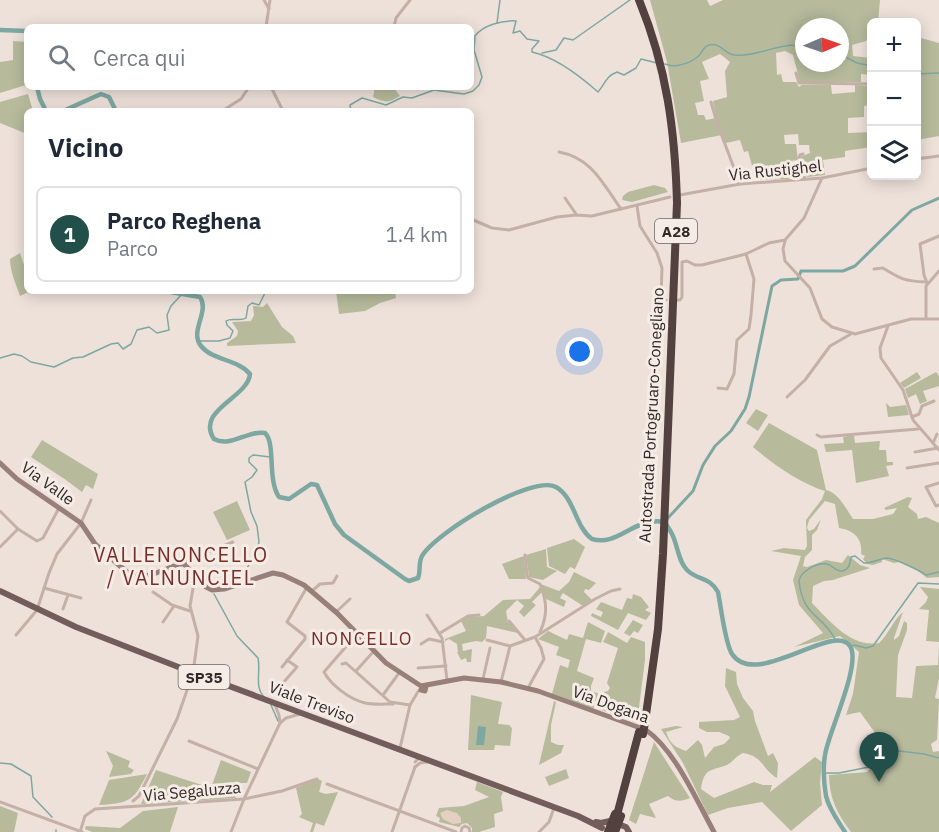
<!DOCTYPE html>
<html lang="it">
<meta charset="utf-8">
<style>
:root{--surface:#fff;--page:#f2f2f3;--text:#1f2937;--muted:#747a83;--line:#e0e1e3;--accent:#224f49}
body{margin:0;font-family:"IBM Plex Sans",sans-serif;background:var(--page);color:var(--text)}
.controls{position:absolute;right:18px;top:18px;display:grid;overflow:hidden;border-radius:9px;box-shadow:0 3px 15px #0003}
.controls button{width:54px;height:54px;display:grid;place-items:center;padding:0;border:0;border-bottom:2px solid var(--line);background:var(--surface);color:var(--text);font:30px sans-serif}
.compass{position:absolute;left:795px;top:18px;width:54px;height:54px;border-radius:50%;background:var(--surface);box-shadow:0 3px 15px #0003;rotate:88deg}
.you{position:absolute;left:580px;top:352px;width:21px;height:21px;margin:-15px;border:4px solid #fff;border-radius:50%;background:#1a73e8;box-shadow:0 0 0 9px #1a73e833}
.badge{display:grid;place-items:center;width:39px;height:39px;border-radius:50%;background:var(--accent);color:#fff;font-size:20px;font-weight:700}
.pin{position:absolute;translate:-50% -50px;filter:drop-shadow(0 2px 3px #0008)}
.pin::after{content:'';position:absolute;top:32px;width:21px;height:18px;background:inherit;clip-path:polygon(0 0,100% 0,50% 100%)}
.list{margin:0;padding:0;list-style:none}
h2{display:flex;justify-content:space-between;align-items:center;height:78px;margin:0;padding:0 24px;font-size:26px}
h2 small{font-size:20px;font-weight:400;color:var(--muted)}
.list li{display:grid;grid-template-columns:39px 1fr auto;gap:18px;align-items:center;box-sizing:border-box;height:96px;margin:0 12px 12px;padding:0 12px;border:2px solid var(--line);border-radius:9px}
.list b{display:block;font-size:22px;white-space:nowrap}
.list p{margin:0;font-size:20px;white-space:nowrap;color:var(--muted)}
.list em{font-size:20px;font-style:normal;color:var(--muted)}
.icon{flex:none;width:33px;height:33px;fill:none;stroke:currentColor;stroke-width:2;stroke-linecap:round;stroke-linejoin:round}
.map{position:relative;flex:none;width:939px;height:832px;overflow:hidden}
.search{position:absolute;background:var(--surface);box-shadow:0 3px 15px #0003;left:24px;top:24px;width:450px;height:66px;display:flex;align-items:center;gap:15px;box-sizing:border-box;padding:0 21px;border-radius:9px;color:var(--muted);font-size:22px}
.panel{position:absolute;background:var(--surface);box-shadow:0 3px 15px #0003;left:24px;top:108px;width:450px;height:186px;border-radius:9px}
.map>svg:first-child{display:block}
.green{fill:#b7bb9c;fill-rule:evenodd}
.plaza{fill:#e4cfc3}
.water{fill:#7da8a1}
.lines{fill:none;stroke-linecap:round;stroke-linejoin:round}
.stream{stroke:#7da8a1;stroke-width:1.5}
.canal{stroke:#7da8a1;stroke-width:3}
.river{stroke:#7da8a1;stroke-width:4.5}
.street{stroke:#c5b0a8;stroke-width:3}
.secondary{stroke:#987f7a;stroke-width:5}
.primary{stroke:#735d5a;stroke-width:6}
.highway{stroke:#52413f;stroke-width:8}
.highway-bridge{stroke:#52413f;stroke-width:8}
.labels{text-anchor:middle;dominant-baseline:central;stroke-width:6;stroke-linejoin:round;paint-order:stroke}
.shield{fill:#f6ece6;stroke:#6d6460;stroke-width:1.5}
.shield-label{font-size:15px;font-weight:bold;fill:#322927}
.street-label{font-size:16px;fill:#322927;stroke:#f6ece6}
.neighbourhood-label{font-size:18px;letter-spacing:1.5px;fill:#782d29;stroke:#f6ece6}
.quarter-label{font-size:20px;letter-spacing:1.5px;fill:#782d29;stroke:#f6ece6}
</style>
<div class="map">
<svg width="939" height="832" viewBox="0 0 939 832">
<rect width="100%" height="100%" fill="#eee1da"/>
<g class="green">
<path d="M650,0H707L710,6L723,0H880L878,22H872L871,36L866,41L852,45L853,56L871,58V75L861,74V82H800L793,55L785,51L776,53L777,75L781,74L783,82H796L799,87L802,85H831L832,94L855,92V85L871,86V105L864,106V117L848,118V133L871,132V147L845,151V157L823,160L825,175L807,177L800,157L810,153L809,145H799L798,134L784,135L785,144H796L798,160L790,161L791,170L787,171L789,179L760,180L757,166H752L748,151L744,152L740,140L726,143L722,135L681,143L667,62ZM804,27H840V63H804ZM720,54L730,62L725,71L727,97L713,101L716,118L706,120L704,115H698L695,103L704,101L700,81L709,79L702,62Z"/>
<path d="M917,32H920L921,38L939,43V136L917,140Z"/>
<path d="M13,41L27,42L26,85L0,93V62L13,60Z"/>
<path d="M375,87H393L400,96C389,103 385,103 373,97Z"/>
<path d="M28,94L33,111H27V134L0,123V102Z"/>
<path d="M654,185L665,188L668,192L632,202L622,200L623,196L628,192Z"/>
<path d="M20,253L27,274V291H30L20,296C16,284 10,272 10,259Z"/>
<path d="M336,291H395L396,298L380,303L365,311L339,314Z"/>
<path d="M267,303L282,327L293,336L296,343L227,346V343L237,336L238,331L232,322L251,321L254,315L253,306L263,307Z"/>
<path d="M917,372L921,378L904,388L900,383Z"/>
<path d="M936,372L939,376V386L923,391L927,401L920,404L916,394L908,398L905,389Z"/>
<path d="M886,403L890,407L906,405L909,415L888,417Z"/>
<path d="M756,409L768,415L758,431L746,423Z"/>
<path d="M769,423L817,450L826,490C838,492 847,510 853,519H873L893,514L897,508L886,510L884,508L908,497L912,498L908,507L917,514L918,519L926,517L939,523V577L927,578L918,571L899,562L894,563L882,559V562L873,565L867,564L863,559L865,556L861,554C863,538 853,530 839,528L835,504L825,501L809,520L807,528L809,531L814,529L821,519L817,530L812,535V550L805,557L803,566L807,567L826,560L842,563L848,555L860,565L870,568L833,580L824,581L813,586L812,603C830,621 851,648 879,643C889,634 893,620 903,612L894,638V640L899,636L904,621L907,623V630L898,655L896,697L912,698L916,666L938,665L939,645V678L935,698L939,699L937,740L931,744L933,752L939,751V832H851C837,814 829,797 829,775L867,772L895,744L892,738L889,741L876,734L860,712L846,715L853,694L859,652L840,636L794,647L823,633L799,605L793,580L801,556L771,551L784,548L805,550L807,546L806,520L822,499L825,491C800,483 774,465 753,447Z"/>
<path d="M854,435L855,443L880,441L879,450H886L887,462H893V465L886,466L889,476L856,483L852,450L826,452L824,444L844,443L843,437Z"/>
<path d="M42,440L98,474L93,489L86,485L82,492L66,480L31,457Z"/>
<path d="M237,501L250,530L227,540L213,512Z"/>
<path d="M574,539L585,547L575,569L570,567L565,574L549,566L547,548Z"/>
<path d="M546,549L547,567L557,571L543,580L529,577L526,555Z"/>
<path d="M524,556L526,579H509L502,564Z"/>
<path d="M574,572L596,583L589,590L585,589L584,592L592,600L583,606L563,593L560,598L566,601L564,607L546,599L542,592L532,602L536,605L524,617L519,612L524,606L517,600L506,611L508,622L518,633L487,626L486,638L482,642L476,641L462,644L463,651L472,649L471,662H467L466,658L461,660L457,652H458L457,644L449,639L445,641V639L466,631L461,621L469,617L484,616L503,600L530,599L540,587L538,583L559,591L569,582Z"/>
<path d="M920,587L939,589V642L926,641L929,610L919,609L926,602L928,597Z"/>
<path d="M633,594L641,597L649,607L645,610L651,613L646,620L628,613L618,630L591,616L592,613L601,617L603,612L596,609L601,602L622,610L627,598L632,599Z"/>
<path d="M633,620L643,625L638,633L634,631L630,636L624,633Z"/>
<path d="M588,622L605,631L601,643L586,639L577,671L594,678L591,686V691L600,694L593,709L552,694L560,665L568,668L570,660L556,655L559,647L538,639L548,631L567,640L569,634L583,638Z"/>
<path d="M608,632L627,643L631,637L645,642V660L637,723L599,709L604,692L608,691L610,688L607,683L618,648L603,642Z"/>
<path d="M726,668L736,672L737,684L743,698L753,711L755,721L768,756L773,753L778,763L777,778C762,769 763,756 743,753C736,756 733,762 727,765C712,771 704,767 701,789L714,798L754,782L763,785H772L770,792L815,757L822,762L820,783L822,805L791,831L762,802L728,808L708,815L683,763L661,729L676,726L683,727L666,732C670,744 675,747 686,751L698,740L702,745L705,758L714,747L724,744L730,738L729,736L719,732H707L699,728V722L734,720L740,717L725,686Z"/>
<path d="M471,695L502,702L498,724L509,725L512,728L510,746L495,745L494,750H468Z"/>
<path d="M554,701L556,702L551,725V742L558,745H564L561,753L539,765Z"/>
<path d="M654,742L690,798C680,802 676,802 668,796L649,804L656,818L640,814L636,824L629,820Z"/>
<path d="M106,751L130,761L128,767L134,770L131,774L109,777L113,766Z"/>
<path d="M221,760L251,772L247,783H227L236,798L141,804L156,770L211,788Z"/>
<path d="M566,769L569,778L549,786L545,777Z"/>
<path d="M147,774C133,802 129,803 99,805L109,780Z"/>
<path d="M318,779L322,781L319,792L326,794L338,792L324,826L316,823L313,832H310L313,823L299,817L302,814L296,788Z"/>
<path d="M477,782L503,792L501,797L503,811L494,814L495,827L479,832H472V828L467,823L462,824L459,827L439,822L440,818L436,816L439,808L464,806L489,797L475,790Z"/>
<path d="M0,806L18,813L14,832H0Z"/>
<path d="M178,807L170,832H92L85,829L86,826L120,828L143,811Z"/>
</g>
<path class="plaza" d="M447,810L457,813L461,818V823L453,824L443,819L440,813Z"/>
<path class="water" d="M478,726L486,727L484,745H476Z"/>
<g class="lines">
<g class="stream">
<path d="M497,23L500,0"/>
<path d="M542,53L556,50L564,38L573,40L630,0"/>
<path d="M840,54L857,63L872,66"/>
<path d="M665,64C674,68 688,64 696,58C702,55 702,47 709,45C720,42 724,53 734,55C752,57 769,48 786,46C792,44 797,47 804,45"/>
<path d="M916,74L939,73"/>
<path d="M351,111L350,105L362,98L386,105L403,97L412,98L434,90L464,94L473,91L479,85L482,77L474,50L475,36C483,25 503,20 516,21L513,33L520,31L527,39L539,41L532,49V52C555,57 580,76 598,92C605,84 606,76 617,72L624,75L636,68L641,59L657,63"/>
<path d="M198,341H219L230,338L233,331L227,325L226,321C232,317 240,322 246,318L248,306L252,303L259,305L266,291"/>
<path d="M0,358L14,354L22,356L31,362L54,367L73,358L83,357L111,344L118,343L123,349L131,344L137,330L149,327L157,333L169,330L167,315L171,306L183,293"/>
<path d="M215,588L241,579L256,552L259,542L257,526L251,512L245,482L252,477L257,470L249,462V458L253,455L270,457"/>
<path d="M214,594L237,636L258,658C261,671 254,686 264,697"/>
<path d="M835,639C821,613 803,617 799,581C800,572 817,562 827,564C833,565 837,574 845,570C850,568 850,562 851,557L855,556L864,563C872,563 879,559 887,558C894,558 921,571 926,575L939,572"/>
<path d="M851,647L854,645L866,648L873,646L918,583L939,584"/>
<path d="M271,705L278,721"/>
<path d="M0,763L11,764L31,776L33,797L52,817"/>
<path d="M825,773H839L869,767L891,750L924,754L939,758"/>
<path d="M56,832V830"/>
</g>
<path class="canal" d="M667,519L693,491L703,465L715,446L731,431L745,409L749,397L772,286L781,280L798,279L801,271H843L855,266L912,210L939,198"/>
<g class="river">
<path d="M0,30L27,31"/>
<path d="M37,87L40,99L46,111"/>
<path d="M63,111L101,94L109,97L116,111"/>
<path d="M165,291L200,297C210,312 189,331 201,346C213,361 238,359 250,374C248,398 195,410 214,439C231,448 247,430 265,433C276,443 267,480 279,497L289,499L311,484L317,485L335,524L344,535L405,579L409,581L418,578C421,571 418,563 422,556C435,533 532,474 556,487C575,498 575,527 592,539C619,547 634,516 665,522C667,526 670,530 672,534C678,546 678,561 687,570C698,581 709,576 718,592C721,607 725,643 732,654C756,690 834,621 850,646C862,664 828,733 825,755C823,767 824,784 826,796C829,809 838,821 845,832"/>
</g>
<g class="street">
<path d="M264,0L269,9"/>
<path d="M266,27L270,0"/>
<path d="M394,27L396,18L410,0"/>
<path d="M796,73L799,83L872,84"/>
<path d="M271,87L283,111"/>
<path d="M711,102L717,123L740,184"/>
<path d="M222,111L241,99L249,87"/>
<path d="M559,152C592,158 603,184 621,209"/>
<path d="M803,154L800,155L799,158L805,179"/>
<path d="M916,159L939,156"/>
<path d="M680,195L740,184L822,178L872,168"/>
<path d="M565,198L576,214"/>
<path d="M637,206L640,226L657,253L662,268L661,297L666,300"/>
<path d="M471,219L492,228L509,230L557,217L576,215L592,216L670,197"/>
<path d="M785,241L783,249L785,261L810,288L822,319L832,327L855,334L911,319H939"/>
<path d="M874,269L883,268C901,279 904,281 926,282"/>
<path d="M927,283L924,275L920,244L939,236"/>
<path d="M676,300H680L682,297V262L687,261L695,265H702L746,254L769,243L785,240L804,218L822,178"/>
<path d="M926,318V286L939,271"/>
<path d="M888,326L880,348L881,358L903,390L913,420L939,450"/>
<path d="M718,388L727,389L734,374L737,340L749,329L751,315L754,279L746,254"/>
<path d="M787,397L805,380L830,346L851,334"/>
<path d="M912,417L919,414L922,406L934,401"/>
<path d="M817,435L821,437L918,429"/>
<path d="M933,443L937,434"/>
<path d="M915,452L938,448"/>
<path d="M907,468L939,463"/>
<path d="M939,483L926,487L936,506L939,505"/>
<path d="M0,511L18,529L37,541L43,538L59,508"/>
<path d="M0,547L18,529"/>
<path d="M525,555L527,575L528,578L540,584C547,601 548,615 540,632"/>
<path d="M184,564L188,560L233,542"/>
<path d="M44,588L81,598"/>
<path d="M312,591L320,584L333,583L337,576"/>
<path d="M153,592L172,605L190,611"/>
<path d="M63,609L68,595"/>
<path d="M336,612L350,599"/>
<path d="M427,615L442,638L447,680"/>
<path d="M509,621L525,640"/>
<path d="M163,622L174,606"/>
<path d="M440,633L468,616L479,615"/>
<path d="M357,634L324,672C331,685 349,699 365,703C374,705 384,704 393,704"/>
<path d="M16,635L37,610L49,573L57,554L81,523L91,500"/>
<path d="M487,640L510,646L535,637L595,599L611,591L620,589"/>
<path d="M421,644L429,639L443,642"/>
<path d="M342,664L346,663L390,702L410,705"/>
<path d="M282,667L305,639V636L287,622L307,587"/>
<path d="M418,668L446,666"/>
<path d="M356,671L373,652"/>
<path d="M483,679L490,648"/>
<path d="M501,682L510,646"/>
<path d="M283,683L297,667L287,660"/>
<path d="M528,688L544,659L541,648L535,637"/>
<path d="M383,695L399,673"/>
<path d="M275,705L279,715L280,723"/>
<path d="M189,741L258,769"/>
<path d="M400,748L410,705L419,690"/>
<path d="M415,762L419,758"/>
<path d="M415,767L420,763L427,762"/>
<path d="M327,784L456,832"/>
<path d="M133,801L139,796L177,719L193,673L198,636L190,606L195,577"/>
<path d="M0,802L82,832"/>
<path d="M80,832L85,816L95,809L244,799L282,791L317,779"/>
<path d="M231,832L244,799L280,723L286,718L300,714"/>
<path d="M392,832L415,767"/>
<path d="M461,832L462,828L465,826L469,828L470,832"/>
<path d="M539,832L549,822L554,808"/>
</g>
<g class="secondary">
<path d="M0,463L17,479L81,523L95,544L128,573L141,576L151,575L179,564H184L206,587L212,590L224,589L273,573L283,575L304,585L337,613L386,663L421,686L464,678L501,682L538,691L646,730C675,750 697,801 714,832"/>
<path d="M421,690L425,691L426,686"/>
</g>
<g class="primary">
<path d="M0,591L76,627L186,670L578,816L602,828"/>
<path d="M596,822L601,823L610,821L626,827L629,832"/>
</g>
<g class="highway">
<path d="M639,0C667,68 675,131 677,203L663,554L658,629L645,722"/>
<path d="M617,815L639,732"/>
</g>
<g class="highway-bridge">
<path d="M643,734L645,722"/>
<path d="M608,832L615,814"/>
<path d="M615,832L621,816"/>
</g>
</g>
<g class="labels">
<g class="shield">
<rect x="655" y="219" width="42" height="24" rx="4.5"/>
<rect x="178.5" y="665" width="51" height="24" rx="4.5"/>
</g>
<g class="shield-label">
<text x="676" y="231">A28</text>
<text x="204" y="677">SP35</text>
</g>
<g class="street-label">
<text transform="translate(775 170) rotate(-6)">Via Rustighel</text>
<text transform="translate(651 415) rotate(-87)">Autostrada Portogruaro-Conegliano</text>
<text transform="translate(48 483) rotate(36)">Via Valle</text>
<text transform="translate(312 702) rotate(21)">Viale Treviso</text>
<text transform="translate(611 704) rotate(20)">Via Dogana</text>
<text transform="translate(192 791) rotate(-5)">Via Segaluzza</text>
</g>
<g class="neighbourhood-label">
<text x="362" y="638">NONCELLO</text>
</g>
<g class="quarter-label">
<text x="181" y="554">VALLENONCELLO<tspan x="181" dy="23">/ VALNUNCIEL</tspan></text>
</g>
</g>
</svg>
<div class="controls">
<button>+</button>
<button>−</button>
<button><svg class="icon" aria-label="layers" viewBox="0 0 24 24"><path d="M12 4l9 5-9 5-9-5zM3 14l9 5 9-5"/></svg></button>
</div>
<svg class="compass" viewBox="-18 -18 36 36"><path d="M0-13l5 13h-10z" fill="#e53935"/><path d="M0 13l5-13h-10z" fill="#747a83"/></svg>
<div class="you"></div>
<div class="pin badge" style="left:879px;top:782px">1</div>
<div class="search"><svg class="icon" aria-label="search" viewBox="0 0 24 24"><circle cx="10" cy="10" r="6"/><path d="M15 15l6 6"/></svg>Cerca qui</div>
<section class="panel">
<h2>Vicino<small></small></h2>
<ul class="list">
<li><span class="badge">1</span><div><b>Parco Reghena</b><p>Parco</p></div><em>1.4 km</em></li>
</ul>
</section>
</div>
